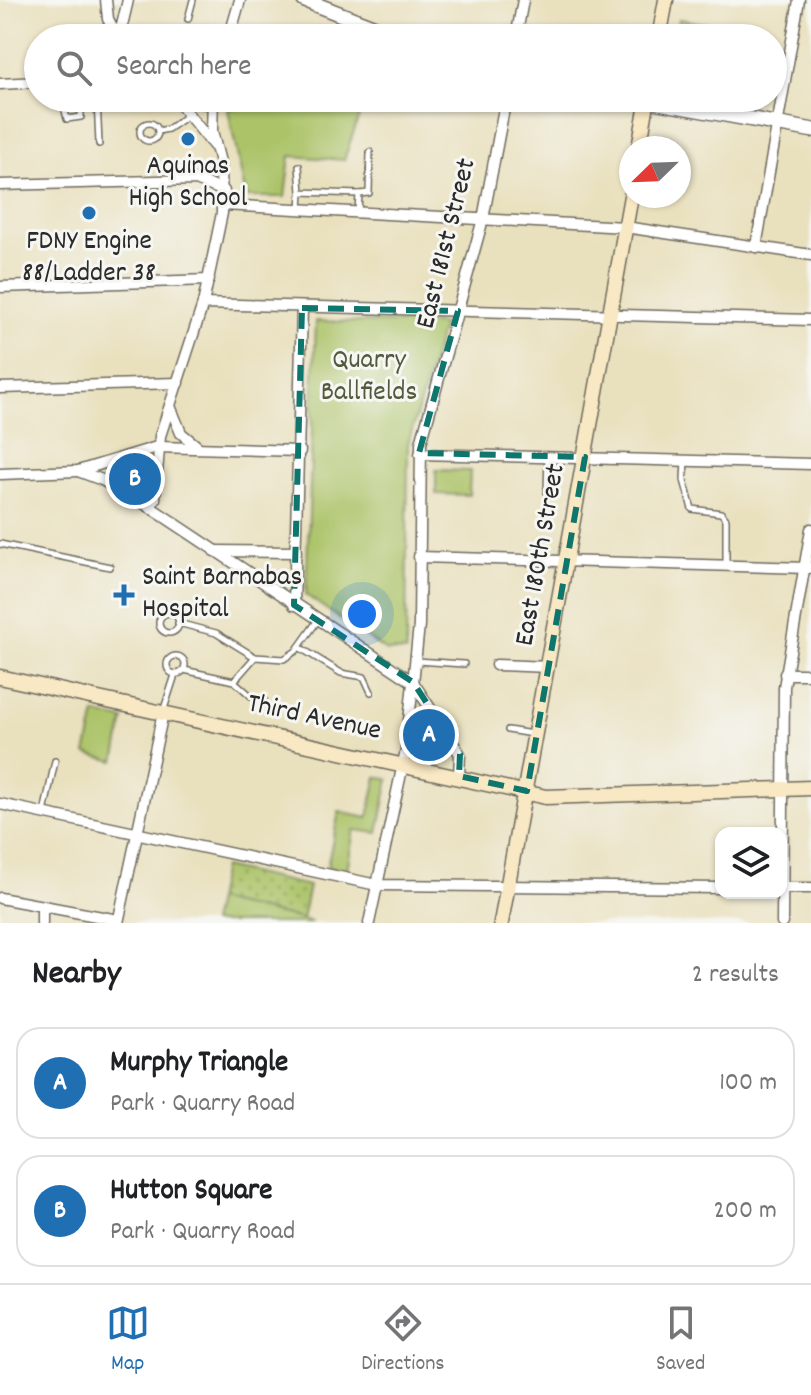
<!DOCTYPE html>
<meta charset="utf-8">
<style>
:root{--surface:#fff;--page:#f6f6f6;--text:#202124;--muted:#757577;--line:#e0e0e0;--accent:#1f6fb2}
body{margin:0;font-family:Dekko,sans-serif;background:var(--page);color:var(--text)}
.controls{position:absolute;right:24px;bottom:24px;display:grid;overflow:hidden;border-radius:16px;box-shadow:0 2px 6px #0004}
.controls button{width:72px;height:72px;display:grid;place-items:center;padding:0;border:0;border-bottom:2px solid var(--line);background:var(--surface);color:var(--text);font:40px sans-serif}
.compass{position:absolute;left:619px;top:136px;width:72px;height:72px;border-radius:50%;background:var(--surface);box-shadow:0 2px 6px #0004;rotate:247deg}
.you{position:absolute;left:362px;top:614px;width:28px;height:28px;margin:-20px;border:6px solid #fff;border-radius:50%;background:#1a73e8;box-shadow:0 0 0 12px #1a73e833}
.badge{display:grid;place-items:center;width:52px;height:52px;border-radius:50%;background:var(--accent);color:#fff;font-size:26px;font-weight:700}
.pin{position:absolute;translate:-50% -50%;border:4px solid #fff;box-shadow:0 2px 8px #0006}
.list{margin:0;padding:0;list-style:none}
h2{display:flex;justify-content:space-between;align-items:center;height:104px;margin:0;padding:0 32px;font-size:34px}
h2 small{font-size:26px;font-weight:400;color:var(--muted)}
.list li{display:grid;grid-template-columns:52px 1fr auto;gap:24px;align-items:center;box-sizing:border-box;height:112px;margin:0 16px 16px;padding:0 16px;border:2px solid var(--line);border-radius:24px}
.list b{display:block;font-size:30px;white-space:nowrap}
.list p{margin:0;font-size:26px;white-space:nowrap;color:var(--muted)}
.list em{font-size:26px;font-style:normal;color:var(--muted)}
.icon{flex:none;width:44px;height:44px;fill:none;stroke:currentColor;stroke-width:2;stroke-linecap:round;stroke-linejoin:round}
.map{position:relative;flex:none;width:811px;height:923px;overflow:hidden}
.search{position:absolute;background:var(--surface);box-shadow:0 2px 6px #0004;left:24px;right:24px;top:24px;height:88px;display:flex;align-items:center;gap:20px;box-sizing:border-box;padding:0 28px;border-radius:44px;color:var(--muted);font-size:30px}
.sheet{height:360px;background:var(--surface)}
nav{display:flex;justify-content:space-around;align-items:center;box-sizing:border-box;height:112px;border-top:2px solid var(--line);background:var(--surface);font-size:22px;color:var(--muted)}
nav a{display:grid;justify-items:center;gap:4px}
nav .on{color:var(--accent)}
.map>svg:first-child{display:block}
.green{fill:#acc368;stroke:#6c774a;stroke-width:2}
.garden{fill:url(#garden-dots);stroke:#6c774a;stroke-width:2}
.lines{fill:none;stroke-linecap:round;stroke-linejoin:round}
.service-casing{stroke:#6e6a5e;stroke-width:8}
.minor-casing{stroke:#6e6a5e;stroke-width:13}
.tertiary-casing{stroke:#6e6a5e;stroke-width:17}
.secondary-casing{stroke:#6e6a5e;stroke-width:17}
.service{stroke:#fff;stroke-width:5}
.minor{stroke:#fff;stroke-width:10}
.tertiary{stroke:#fff;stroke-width:14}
.secondary{stroke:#f8e8c3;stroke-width:14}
.marked{fill:none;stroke:#0f766e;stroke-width:6;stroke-dasharray:16 10;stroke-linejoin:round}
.poi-dot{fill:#1f6fb2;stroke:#f6f6f2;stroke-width:3}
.labels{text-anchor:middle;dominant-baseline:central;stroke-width:6;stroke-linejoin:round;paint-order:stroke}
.poi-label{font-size:28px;fill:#2b2b2b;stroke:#f6f6f2}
.street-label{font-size:28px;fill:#2b2b2b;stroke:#f6f6f2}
.park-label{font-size:28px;fill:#52593d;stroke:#f6f6f2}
</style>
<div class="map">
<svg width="811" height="923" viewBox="0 0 811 923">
<defs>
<pattern id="garden-dots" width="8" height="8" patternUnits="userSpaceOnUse" patternTransform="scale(2)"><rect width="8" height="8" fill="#acc368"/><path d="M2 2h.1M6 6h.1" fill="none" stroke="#8c9f56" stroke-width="1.8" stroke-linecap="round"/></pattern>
</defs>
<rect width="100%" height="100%" fill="#f6f6f2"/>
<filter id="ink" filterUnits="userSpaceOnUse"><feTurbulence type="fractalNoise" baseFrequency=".0125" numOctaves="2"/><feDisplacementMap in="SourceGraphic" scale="16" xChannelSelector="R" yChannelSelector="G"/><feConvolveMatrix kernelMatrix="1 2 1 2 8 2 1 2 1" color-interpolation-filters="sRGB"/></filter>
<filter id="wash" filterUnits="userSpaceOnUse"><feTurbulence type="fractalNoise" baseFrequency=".006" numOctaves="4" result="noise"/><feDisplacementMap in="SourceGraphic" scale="32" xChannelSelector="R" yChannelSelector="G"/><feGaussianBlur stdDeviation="1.8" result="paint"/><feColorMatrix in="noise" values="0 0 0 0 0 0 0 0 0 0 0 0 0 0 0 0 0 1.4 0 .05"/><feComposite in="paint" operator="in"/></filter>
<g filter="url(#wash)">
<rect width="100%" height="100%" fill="#e9e0bd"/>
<g class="green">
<path d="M679,19L732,28L731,38H676Z"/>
<path d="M264,98H365L344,160L290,156L285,197H246L228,110Z"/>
<path d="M316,321L443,324L408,444L406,652L386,651L306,595Z"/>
<path d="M436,470L470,471L469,495L436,494Z"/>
<path d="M95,714L124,720L115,761L86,754Z"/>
<path d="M377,777L389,779L378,833L354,830L347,870L327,867L339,812L368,818Z"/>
<path d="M216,900L306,920L312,923H211Z"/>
</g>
<path class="garden" d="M223,867L309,886L302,919L216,900Z"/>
</g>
<g filter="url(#ink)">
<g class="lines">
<g class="service-casing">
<g id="service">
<path d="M188,19L193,0"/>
<path d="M62,98L67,119L81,117V98"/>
<path d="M97,98L99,144"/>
<circle cx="149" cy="132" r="9"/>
<path d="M158,131L168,129L188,115"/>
<path d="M299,166L301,192L359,194"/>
<path d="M300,210L301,192"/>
<path d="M358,212L359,194L369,193L370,152"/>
<path d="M685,460L684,480L692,509L721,513L726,519V565"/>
<path d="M547,492L548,457"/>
<path d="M0,544L110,567"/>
<circle cx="169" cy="623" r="10"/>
<path d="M178,623L216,633L255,657L284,659L296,651L318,620"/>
<path d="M299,647L341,673L364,677L371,692"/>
<circle cx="176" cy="665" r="9"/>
<path d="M416,661L464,664"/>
<path d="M184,670L234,681L251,696L264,700"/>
<path d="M234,681L255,657"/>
<path d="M163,712L175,675"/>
<path d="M508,730L532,734"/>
<path d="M44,813L55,761"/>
</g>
</g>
<g class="minor-casing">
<g id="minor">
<path d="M106,0L108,19L118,38"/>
<path d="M119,38L128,0"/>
<path d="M229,38L240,0"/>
<path d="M516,38L523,0"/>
<path d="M0,84L38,82"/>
<path d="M175,98L214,146"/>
<path d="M177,98L212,105"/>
<path d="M0,185L196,180L224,191"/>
<path d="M223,205L625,227L811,255"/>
<path d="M756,247L799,0"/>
<path d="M0,287L209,280"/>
<path d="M203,304L811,320"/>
<path d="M0,388L178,383"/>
<path d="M170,406L181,433L198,447"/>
<path d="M420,454L811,464"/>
<path d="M78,471L102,480L150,507L413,682L460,754L459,776"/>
<path d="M0,474L78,471L157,447L300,451"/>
<path d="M150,507L155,499L160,436L203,304L222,213L221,166L212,131L213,98"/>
<path d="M214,551L296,552"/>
<path d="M419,557L809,568"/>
<path d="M294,605L302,308"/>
<path d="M496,665L549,667"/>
<path d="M785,674H811"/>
<path d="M0,804L377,885L721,888"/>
<path d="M781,888H811"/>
<path d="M0,898L118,920"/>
<path d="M42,923V906"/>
<path d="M118,923L163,713"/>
<path d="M369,923L406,750L419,625L421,443L483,219L506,98"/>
<path d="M782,923L784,687L811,529"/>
</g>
</g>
<g class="tertiary-casing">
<g id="tertiary">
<path d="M304,0L402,38"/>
<path d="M634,98L811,130"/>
</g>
</g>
<g class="secondary-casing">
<g id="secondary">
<path d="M659,38L666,0"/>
<path d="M639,148L648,98"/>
<path d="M0,677L90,697"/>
<path d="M94,698L546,797L811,788"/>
<path d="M501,923L631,196"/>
</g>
</g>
<use href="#service" class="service"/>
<use href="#minor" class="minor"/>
<use href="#tertiary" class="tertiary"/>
<use href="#secondary" class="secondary"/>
</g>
</g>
<path class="marked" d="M302,308L458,311L419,453L585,457L527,791L459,776L460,754L413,682L294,605Z"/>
<g class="poi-dot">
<circle cx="188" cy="139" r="8"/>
<circle cx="89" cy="213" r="8"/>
<path d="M120 583h8v8h8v8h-8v8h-8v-8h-8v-8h8z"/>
</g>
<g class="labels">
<g class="poi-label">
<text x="188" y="168">Aquinas<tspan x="188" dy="32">High School</tspan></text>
<text x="89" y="243">FDNY Engine<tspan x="89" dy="32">88/Ladder 38</tspan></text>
<text x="142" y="579" text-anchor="start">Saint Barnabas<tspan x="142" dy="32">Hospital</tspan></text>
</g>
<g class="street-label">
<text transform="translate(448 244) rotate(-76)">East 181st Street</text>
<text transform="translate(542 555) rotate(-80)">East 180th Street</text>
<text transform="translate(314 719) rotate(12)">Third Avenue</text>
</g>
<g class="park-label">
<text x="369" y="362">Quarry<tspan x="369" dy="32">Ballfields</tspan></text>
</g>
</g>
</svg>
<div class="controls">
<button><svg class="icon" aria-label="layers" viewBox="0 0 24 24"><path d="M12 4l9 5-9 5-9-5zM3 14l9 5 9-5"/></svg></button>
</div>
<svg class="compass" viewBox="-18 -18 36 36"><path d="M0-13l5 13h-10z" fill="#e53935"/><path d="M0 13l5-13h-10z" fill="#757577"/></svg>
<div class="you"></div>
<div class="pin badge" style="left:429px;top:735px">A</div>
<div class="pin badge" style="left:135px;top:479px">B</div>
<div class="search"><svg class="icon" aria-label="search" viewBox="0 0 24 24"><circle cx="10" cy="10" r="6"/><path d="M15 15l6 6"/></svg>Search here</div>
</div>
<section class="sheet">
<h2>Nearby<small>2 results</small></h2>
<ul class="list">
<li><span class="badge">A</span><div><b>Murphy Triangle</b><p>Park · Quarry Road</p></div><em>100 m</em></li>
<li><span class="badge">B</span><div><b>Hutton Square</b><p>Park · Quarry Road</p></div><em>200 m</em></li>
</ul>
</section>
<nav>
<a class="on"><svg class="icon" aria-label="map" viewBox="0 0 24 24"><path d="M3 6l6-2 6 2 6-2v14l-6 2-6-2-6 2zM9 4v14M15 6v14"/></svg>Map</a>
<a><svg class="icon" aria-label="directions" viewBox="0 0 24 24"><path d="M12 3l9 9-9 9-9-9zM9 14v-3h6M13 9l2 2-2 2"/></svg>Directions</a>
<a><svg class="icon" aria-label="saved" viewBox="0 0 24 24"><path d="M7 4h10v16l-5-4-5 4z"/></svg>Saved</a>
</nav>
